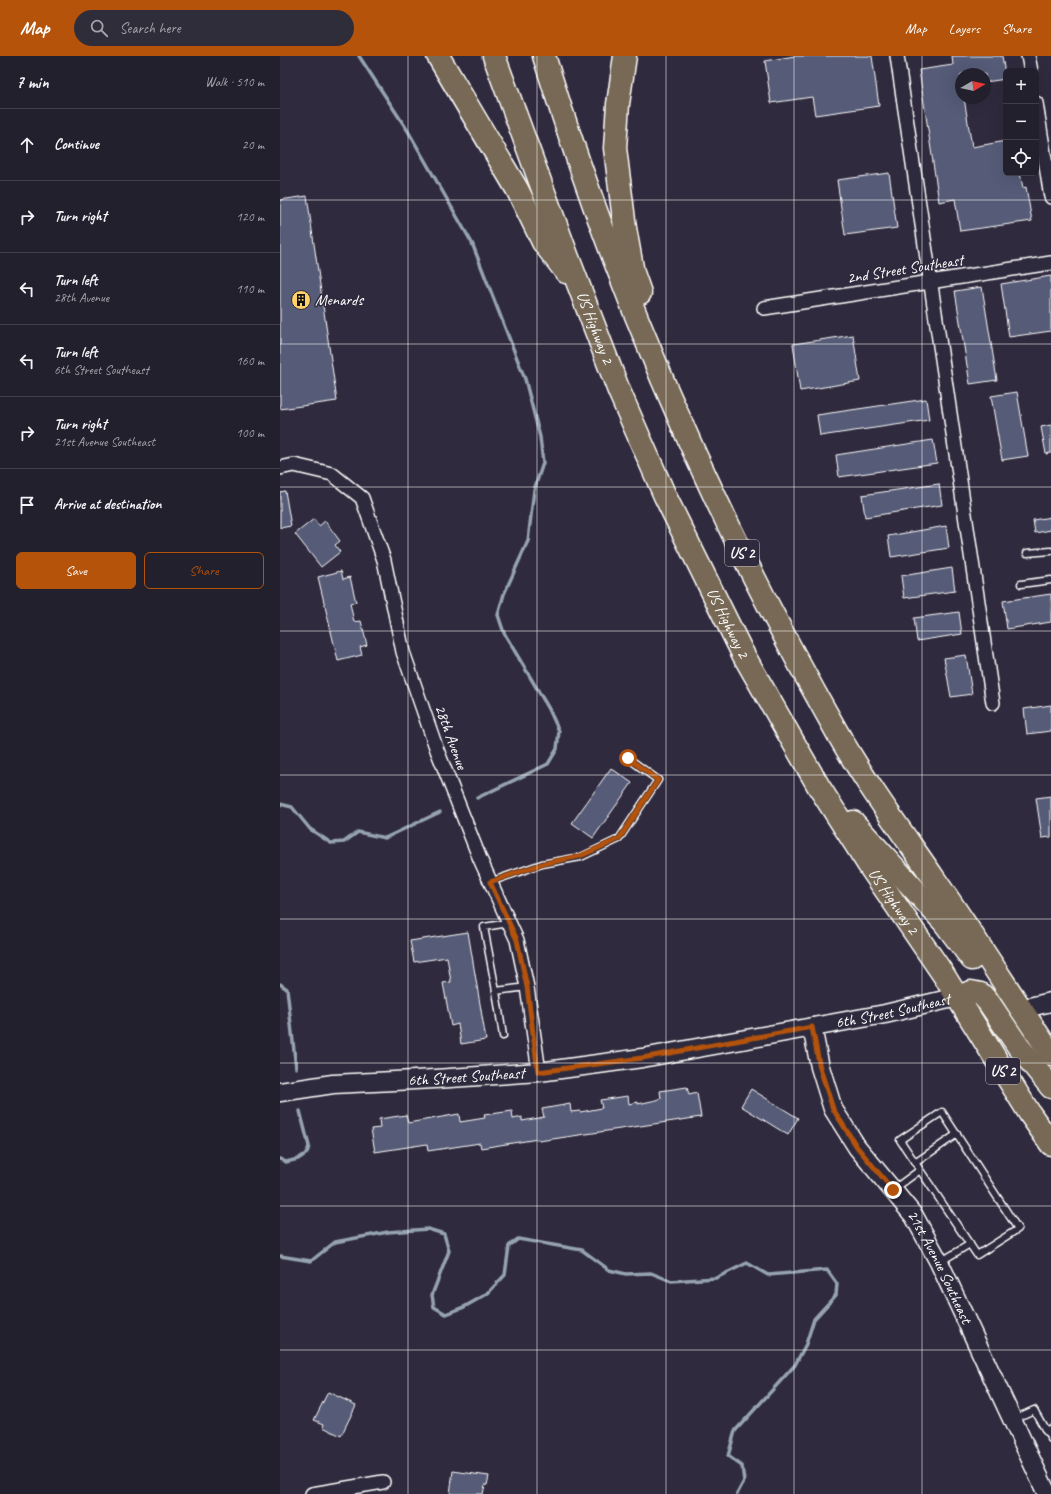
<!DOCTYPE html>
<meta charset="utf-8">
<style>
:root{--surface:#23202e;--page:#2f2d3a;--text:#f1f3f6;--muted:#a3a3aa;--line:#403e4a;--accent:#b45309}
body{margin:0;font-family:Caveat,sans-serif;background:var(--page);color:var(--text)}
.controls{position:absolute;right:12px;top:12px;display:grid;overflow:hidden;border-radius:6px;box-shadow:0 4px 16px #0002}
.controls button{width:36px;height:36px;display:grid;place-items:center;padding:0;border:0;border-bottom:1px solid var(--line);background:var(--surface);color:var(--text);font:20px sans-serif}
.compass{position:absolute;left:675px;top:12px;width:36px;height:36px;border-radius:50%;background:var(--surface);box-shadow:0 4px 16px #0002;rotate:81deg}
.stop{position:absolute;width:12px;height:12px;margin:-9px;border:3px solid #b45309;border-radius:50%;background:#fff}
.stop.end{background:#b45309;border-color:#fff;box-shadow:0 1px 4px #0008}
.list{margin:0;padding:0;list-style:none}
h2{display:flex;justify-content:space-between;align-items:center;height:52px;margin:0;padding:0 16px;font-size:17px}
h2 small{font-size:13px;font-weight:400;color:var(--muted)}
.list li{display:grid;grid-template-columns:26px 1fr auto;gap:12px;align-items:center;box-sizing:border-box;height:72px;padding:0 16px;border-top:1px solid var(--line)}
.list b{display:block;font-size:15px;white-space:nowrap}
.list p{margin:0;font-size:13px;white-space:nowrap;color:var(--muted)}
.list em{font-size:13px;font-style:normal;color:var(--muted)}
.actions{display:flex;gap:8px;padding:12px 16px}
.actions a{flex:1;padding:9px 0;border:1px solid var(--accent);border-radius:6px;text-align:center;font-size:14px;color:var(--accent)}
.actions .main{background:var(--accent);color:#fff}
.icon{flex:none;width:22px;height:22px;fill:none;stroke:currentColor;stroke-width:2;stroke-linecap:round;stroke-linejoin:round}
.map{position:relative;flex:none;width:771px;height:1438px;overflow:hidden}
header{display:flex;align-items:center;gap:24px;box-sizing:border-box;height:56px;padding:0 20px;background:var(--accent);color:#fff}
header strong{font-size:19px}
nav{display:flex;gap:22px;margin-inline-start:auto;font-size:14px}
.search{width:280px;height:36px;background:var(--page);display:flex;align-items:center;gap:10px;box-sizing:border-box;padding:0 14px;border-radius:22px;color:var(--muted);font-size:15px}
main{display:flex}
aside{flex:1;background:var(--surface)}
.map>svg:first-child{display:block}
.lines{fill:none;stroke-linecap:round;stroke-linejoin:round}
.stream{stroke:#96a4b0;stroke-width:3.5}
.building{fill:#575c78;stroke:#fff}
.lane-casing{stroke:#fff;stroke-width:9}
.street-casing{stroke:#fff;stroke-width:16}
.secondary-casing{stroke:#fff;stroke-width:21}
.highway-casing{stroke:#fff;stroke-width:25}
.lane{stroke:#2f2a3d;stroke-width:6}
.street{stroke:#2f2a3d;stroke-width:13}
.secondary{stroke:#2f2a3d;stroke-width:18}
.highway{stroke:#776954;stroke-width:22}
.route{stroke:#b45309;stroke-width:5}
.grid{fill:none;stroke:#fff;stroke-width:1;stroke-opacity:0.55}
.labels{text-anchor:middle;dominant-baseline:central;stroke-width:3;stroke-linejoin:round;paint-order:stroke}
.shield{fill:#2f2a3d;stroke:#c1bfc5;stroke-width:1}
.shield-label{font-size:15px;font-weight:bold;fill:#fff}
.street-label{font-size:16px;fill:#fff;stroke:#2f2a3d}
.poi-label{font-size:16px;fill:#fff;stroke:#2f2a3d;text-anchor:start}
</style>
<header>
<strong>Map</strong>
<div class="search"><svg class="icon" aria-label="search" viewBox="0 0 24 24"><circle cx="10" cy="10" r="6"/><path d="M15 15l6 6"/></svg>Search here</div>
<nav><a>Map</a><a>Layers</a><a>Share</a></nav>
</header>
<main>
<aside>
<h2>7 min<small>Walk · 510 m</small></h2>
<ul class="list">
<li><svg class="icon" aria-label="ahead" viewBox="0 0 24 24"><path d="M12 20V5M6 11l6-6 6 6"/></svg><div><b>Continue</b></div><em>20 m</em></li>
<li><svg class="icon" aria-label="right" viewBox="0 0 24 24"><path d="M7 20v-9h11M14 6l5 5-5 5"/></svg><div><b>Turn right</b></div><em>120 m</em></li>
<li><svg class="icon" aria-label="left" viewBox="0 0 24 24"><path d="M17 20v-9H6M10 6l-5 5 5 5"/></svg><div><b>Turn left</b><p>28th Avenue</p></div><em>110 m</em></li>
<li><svg class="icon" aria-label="left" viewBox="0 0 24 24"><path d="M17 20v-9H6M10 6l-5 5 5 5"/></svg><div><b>Turn left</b><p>6th Street Southeast</p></div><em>160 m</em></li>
<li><svg class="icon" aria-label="right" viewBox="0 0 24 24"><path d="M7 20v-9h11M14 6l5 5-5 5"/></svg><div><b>Turn right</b><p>21st Avenue Southeast</p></div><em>100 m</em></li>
<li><svg class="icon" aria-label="arrive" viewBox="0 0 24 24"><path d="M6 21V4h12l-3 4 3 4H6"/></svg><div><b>Arrive at destination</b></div></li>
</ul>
<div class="actions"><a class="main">Save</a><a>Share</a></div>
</aside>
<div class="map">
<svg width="771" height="1438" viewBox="0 0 771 1438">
<rect width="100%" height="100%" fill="#2f2a3d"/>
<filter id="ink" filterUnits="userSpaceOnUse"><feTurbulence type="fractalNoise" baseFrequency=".025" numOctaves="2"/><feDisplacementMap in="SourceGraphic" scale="8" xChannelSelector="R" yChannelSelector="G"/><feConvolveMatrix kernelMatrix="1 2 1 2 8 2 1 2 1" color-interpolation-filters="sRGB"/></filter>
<g filter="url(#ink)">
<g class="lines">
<g class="stream">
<path d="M79,0L128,75L192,187L245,323L260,381L263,407L254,434L248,485L224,538L218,559L224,577L269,653L279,675L277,693L268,708L197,742"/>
<path d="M0,748L12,751L30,773L51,787L64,786L78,776L105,782L160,756"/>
<path d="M0,928L7,933L16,1012"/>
<path d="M0,1103L6,1106L18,1103L27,1097L29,1090L20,1055"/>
<path d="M0,1200L31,1205L55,1186L108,1176L148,1173L164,1178L169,1195L152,1239L154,1251L166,1258L184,1251L207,1238L225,1219L229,1190L238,1183L302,1194L329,1214L346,1218L371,1217L391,1225L436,1222L467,1207L488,1219L547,1214L557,1228L556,1239L534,1263L526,1288L515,1309L455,1375L448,1400L462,1410L464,1425L457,1438"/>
</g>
</g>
<g class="building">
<path d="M515,0H592L599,50L535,59L532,41L491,47L485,5Z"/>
<path d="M672,0H722L726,23L705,26V18H681V42H684L692,91L726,85V117H740L743,132L746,131L752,165L680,175L675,143L659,146L639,14L673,9Z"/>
<path d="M609,117L617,172L565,179L557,124Z"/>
<path d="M27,140L57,345L0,353V144Z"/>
<path d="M771,220V275L729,281L721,228Z"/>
<path d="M702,231L717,324L690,328L675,235Z"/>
<path d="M573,279L580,325L520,335L513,288Z"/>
<path d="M737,336L748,400L722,404L711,340Z"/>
<path d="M646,343L649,364L540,380L537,359Z"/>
<path d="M771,369V397L766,398L761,371Z"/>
<path d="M653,384L657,407L559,421L556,399Z"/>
<path d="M659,428L662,449L585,461L582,439Z"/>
<path d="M5,435L11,470L0,472V436Z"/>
<path d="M771,461V474L755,477L753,464Z"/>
<path d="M34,463L39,470L45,465L60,485L55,489L60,496L41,511L15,478Z"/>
<path d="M666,470L669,492L611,501L608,480Z"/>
<path d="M672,512L675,535L624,542L621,520Z"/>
<path d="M61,515L63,523L70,521L76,546L70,547L74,566L81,565L87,589L80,591L82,599L58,605L38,521Z"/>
<path d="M771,538V566L727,573L723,545Z"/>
<path d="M679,556L682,578L637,585L634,562Z"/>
<path d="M686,599L692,638L671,641L664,602Z"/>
<path d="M771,649V675L747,678L744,653Z"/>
<path d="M331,712L352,727L313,782L292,767Z"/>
<path d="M771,740V781L762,782L756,742Z"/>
<path d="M188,876L206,984L181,988L178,968L171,970L163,927L171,926L167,901L134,906L130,885Z"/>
<path d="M407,1031L409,1039L417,1037L421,1061L259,1085L258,1083L201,1092L200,1087L148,1095L147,1088L95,1096L91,1073L100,1072L99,1063L126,1059L128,1067L179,1058L180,1066L205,1062L204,1059L232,1055L233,1063L242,1061V1065L264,1061L262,1053L290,1048L291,1056L300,1055V1056L322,1052L320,1044L348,1040L349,1048L358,1046V1048L381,1043L380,1035Z"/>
<path d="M471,1033L518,1062L508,1079L461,1050Z"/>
<path d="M48,1336L76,1349L61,1380L43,1371L44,1368L34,1364Z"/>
<path d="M173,1415L209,1420L207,1429H205L203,1438H170Z"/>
</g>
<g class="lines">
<g class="lane-casing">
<g id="lane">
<path d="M747,497L771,495"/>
<path d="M741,528L771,524"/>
<path d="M210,826L262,808L301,801L339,783L378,724L348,702"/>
<path d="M216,935L204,871L229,867"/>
<path d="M223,980L216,935L247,931"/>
<path d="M635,1107L677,1078"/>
<path d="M614,1133L640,1114L697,1199L738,1173L662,1056L620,1084L640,1114"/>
<path d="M660,1206L690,1188"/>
<path d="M734,1363L754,1354L766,1375"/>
<path d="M771,1372L766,1375L771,1383"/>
</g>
</g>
<g class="street-casing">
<g id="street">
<path d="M617,0L713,647"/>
<path d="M748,0L751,15"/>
<path d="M756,47L771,141"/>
<path d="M484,252L771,207"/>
<path d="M0,412L14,409L52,418L82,442L104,504L123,596L157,694L200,803L237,884L247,931L259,1016"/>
<path d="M32,1438L103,1426"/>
</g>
</g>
<g class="secondary-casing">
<g id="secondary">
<path d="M741,953L771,946"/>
<path id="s1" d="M532,971L540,1011L553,1053L577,1091L634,1160L659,1206L767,1438"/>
<path id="s2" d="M0,1036L53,1028L155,1023L259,1016L362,1002L605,958L677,941"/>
</g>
</g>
<g class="highway-casing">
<g id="highway">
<path d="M158,0L237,133L263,186L286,216"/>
<path id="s3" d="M214,0L287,199L339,335L385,440L463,598L539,731L592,814L663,918L750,1058L771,1088"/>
<path d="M264,0C337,236 436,464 558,678C587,729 622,776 655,824C695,881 732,940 771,998"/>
<path d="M345,0L338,48L335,92L345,172L353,217L360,237"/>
<path d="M573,766L664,866L692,903"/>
<path d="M677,941L691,936L701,938L709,947L738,990L771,1031"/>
</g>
</g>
<use href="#lane" class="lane"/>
<use href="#street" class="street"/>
<use href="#secondary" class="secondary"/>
<use href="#highway" class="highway"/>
</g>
</g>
<g class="lines" filter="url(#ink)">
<path class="route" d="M348,702L378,724L339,783L300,800L262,808L210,826L237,884L247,931L258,1016L362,1002L532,971L540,1012L553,1053L577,1091L613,1134"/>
</g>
<path class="grid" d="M128,0V1438M257,0V1438M386,0V1438M514,0V1438M642,0V1438M0,144H771M0,288H771M0,431H771M0,575H771M0,719H771M0,863H771M0,1007H771M0,1150H771M0,1294H771"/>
<defs>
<g id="building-disc" transform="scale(1)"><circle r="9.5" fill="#ffd166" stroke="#2f2a3d"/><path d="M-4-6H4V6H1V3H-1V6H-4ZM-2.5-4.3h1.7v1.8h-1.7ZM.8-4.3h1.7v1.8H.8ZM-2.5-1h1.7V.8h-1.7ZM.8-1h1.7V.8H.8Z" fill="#111"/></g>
</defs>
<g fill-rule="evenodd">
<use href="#building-disc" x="21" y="244"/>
</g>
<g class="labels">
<g class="shield">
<rect x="445" y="484" width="34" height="26" rx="3"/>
<rect x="706" y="1002" width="34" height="26" rx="3"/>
</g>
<g class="shield-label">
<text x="462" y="497">US 2</text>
<text x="723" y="1015">US 2</text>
</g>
<g class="street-label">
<text transform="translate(625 213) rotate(-9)">2nd Street Southeast</text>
<text stroke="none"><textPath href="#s3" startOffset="290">US Highway 2</textPath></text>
<text stroke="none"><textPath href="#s3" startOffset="614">US Highway 2</textPath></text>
<text transform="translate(171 681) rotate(70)">28th Avenue</text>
<text stroke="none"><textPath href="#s3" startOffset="938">US Highway 2</textPath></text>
<text stroke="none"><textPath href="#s2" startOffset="619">6th Street Southeast</textPath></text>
<text stroke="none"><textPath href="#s2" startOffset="187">6th Street Southeast</textPath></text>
<text stroke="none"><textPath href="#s1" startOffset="276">21st Avenue Southeast</textPath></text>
</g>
<g class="poi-label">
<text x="35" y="244">Menards</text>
</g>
</g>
</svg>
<div class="controls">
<button>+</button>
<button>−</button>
<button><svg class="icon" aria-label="locate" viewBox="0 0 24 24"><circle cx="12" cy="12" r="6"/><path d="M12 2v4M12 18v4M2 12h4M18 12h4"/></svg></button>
</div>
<svg class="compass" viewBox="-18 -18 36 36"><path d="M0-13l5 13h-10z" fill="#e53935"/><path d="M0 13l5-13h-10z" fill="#a3a3aa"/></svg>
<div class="stop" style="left:348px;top:702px"></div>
<div class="stop end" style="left:613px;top:1134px"></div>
</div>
</main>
